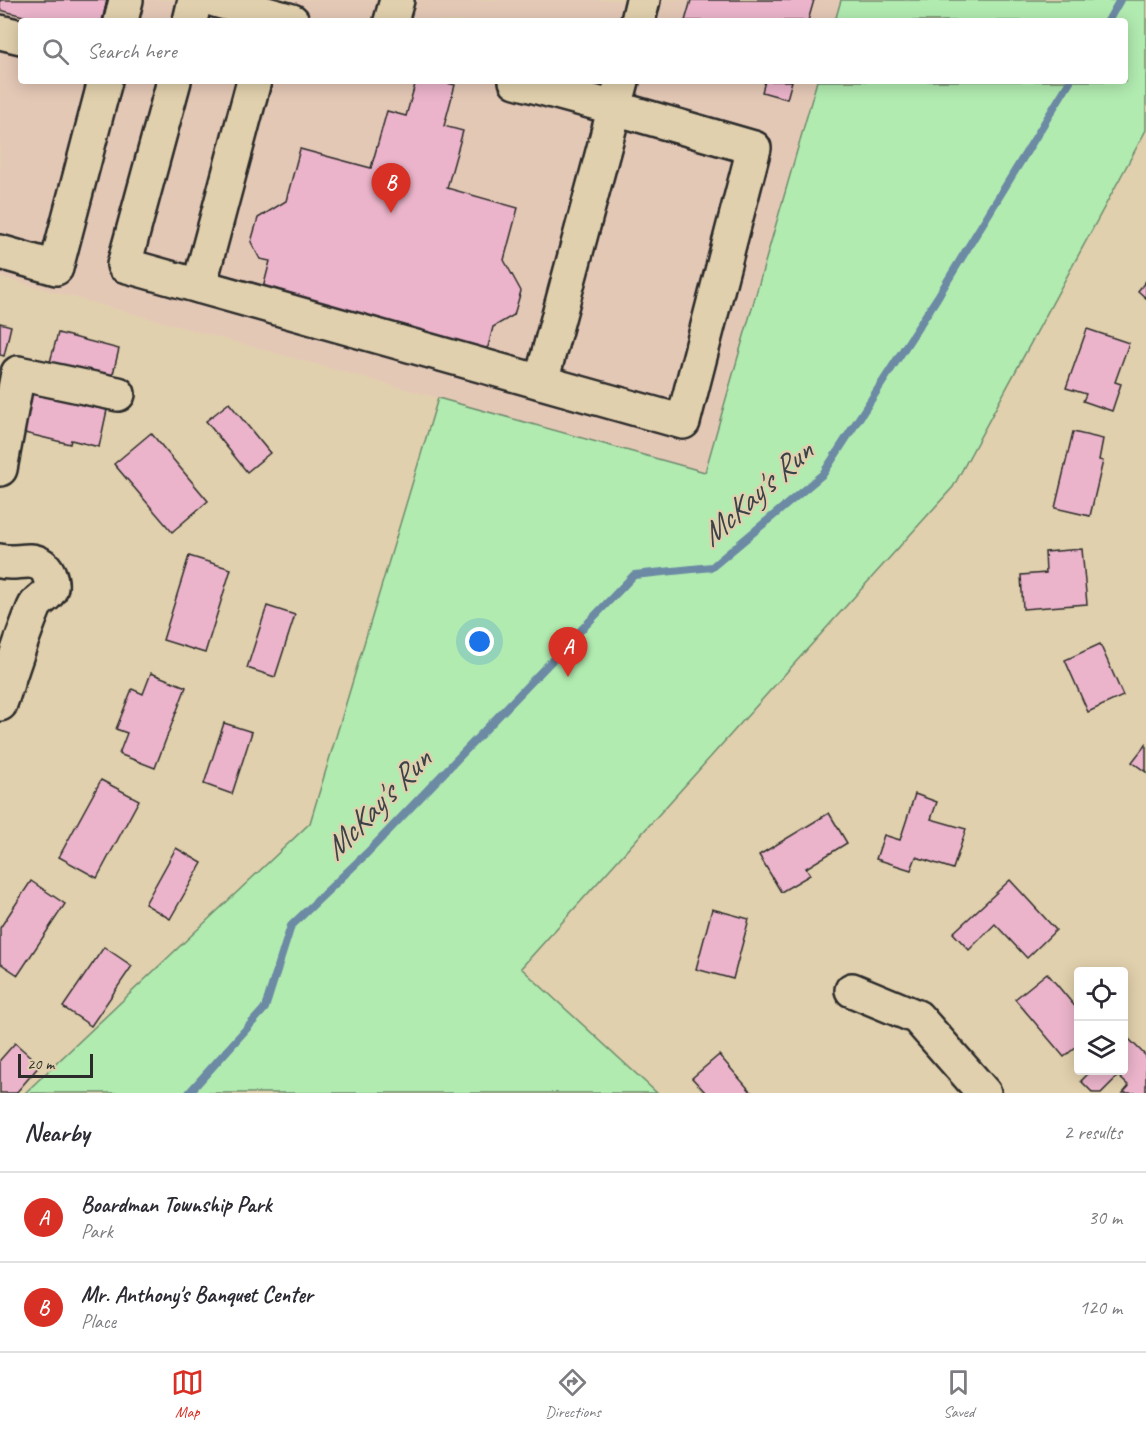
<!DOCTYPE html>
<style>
:root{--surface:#fff;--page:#f2f2f3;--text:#2b2b33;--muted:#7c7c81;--line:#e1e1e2;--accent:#d93025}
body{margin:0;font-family:Caveat,sans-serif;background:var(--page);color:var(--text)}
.controls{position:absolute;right:18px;bottom:18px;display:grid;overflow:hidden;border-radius:6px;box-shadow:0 3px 15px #0003}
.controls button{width:54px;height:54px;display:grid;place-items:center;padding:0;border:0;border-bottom:2px solid var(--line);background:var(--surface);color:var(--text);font:30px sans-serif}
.scale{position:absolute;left:18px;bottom:15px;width:75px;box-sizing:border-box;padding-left:6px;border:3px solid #2b2b2b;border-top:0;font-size:16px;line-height:21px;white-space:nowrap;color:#2b2b2b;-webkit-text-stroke:4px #e1d0ad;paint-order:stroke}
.you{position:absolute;left:480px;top:642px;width:21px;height:21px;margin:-15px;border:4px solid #fff;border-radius:50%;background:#1a73e8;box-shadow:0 0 0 9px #1a73e833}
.badge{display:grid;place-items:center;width:39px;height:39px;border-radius:50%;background:var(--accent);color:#fff;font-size:20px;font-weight:700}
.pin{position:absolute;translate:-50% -50px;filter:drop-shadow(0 2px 3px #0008)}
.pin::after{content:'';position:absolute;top:32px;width:21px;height:18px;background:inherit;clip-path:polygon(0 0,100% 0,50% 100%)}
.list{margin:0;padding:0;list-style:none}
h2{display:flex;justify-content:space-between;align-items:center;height:78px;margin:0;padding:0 24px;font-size:26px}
h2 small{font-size:20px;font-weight:400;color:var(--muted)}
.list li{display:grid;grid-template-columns:39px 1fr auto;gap:18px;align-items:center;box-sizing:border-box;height:90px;padding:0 24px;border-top:2px solid var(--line)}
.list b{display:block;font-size:22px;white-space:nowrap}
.list p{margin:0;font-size:20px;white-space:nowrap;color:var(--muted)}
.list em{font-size:20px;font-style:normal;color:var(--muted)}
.icon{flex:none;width:33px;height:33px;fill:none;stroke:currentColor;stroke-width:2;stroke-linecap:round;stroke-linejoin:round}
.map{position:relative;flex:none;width:1146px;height:1093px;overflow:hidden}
.search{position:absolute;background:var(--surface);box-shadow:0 3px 15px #0003;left:18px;right:18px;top:18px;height:66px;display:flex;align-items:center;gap:15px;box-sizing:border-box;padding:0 21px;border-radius:6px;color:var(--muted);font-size:22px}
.sheet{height:258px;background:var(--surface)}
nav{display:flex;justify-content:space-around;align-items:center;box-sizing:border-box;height:84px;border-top:2px solid var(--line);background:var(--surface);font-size:16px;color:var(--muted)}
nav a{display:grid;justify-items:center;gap:3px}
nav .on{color:var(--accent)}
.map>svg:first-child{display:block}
.built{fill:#e4c8b6}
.green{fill:#b1ebb0;stroke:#6e8b6e;stroke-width:1.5}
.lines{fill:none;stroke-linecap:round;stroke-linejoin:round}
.stream{stroke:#6c8aa4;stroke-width:8}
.building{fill:#ebb4ca;stroke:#2b2b2b;stroke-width:1.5}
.minor-casing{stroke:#2b2b2b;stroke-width:38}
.minor{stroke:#e1d0ad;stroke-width:33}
.labels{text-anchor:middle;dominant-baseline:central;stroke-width:4.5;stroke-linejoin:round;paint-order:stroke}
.water-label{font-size:32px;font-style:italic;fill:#3b4349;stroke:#e1d0ad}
</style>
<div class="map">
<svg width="1146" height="1093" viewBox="0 0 1146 1093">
<rect width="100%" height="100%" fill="#e1d0ad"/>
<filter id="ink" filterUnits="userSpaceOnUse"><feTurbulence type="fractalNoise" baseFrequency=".0167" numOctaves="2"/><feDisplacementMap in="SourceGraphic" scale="12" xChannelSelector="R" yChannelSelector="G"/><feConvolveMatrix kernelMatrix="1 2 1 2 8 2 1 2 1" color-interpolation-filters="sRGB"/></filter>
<g filter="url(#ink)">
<path class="built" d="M0,0H841L835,21H21V81H817L705,472L0,277Z"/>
<path class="green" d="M841,0H1146V130L953,487L521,968L657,1093H25L310,823L438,398L705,472L817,81H1125V21H835Z"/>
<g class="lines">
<g class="stream">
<path d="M1108,21L1120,0"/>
<path d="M189,1093L265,1008L291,926L367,853L634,575L712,567L823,474L937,298L1070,81"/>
</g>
</g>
<g class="building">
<path d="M0,0H107L102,21H43L0,10Z"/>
<path d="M691,0H814L808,21H685Z"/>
<path d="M416,81H440L455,85L444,126L463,131L447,188L518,208L504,260L521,291L514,315L493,327L488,347L478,352L262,292L270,261L260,259L251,242L258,218L286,201L300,149L371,168L387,111L406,116Z"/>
<path d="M765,81H792L787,99L762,92Z"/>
<path d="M1146,281V298L1138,291Z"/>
<path d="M0,323L11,326L4,356L0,355Z"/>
<path d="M1087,329L1129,343L1115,382L1121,384L1112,411L1083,401L1086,394L1066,388Z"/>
<path d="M58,333L119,349L112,378L50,362Z"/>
<path d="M21,391L107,410L99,447L71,440L70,444L12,430Z"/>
<path d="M229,403L270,453L247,472L206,421Z"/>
<path d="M1073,432L1103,439L1099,460L1103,461L1090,516L1055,508Z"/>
<path d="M151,433L208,501L172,532L114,464Z"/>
<path d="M1082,549L1087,604L1023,609L1021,575L1046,573L1045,552Z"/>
<path d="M189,556L231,569L205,653L163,640Z"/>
<path d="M267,606L295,615L275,677L247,668Z"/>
<path d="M1100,644L1123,696L1088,712L1065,660Z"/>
<path d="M151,673L186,687L155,768L119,754L127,733L116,729L132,689L143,694Z"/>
<path d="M224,723L252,732L232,794L204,784Z"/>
<path d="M1146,744V772L1132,762Z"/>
<path d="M101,780L139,800L97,878L59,857Z"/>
<path d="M915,794L937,802L931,819L966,829L953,869L916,857L911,870L876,859L884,835L900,840Z"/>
<path d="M829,813L847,843L806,868L810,875L781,892L759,855Z"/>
<path d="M176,848L202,863L170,919L145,904Z"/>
<path d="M1010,880L1056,930L1027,958L995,924L969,950L953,933Z"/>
<path d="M31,881L65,904L18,975L0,963V928Z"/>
<path d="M712,909L749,919L733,979L696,969Z"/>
<path d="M104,947L132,966L91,1026L63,1007Z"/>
<path d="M1047,973L1078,1010V1045L1064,1057L1015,999Z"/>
<path d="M1126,1036L1146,1056V1093H1123L1129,1086L1118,1076L1101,1093H1093L1081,1081L1092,1070H1124V1038Z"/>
<path d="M15,1043L40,1065L16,1093H0V1060Z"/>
<path d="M719,1055L752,1093H706L692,1078Z"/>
</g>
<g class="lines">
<g class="minor-casing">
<g id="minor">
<path d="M215,0L292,21"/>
<path d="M121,21L126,0"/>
<path d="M190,21L195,0"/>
<path d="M391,21L397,0"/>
<path d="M638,21L643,0"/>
<path d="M0,32L21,37"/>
<path d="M174,81L124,265L683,422L754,148L615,108L516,81"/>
<path d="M0,252L56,268L105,81"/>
<path d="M199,286L254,81"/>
<path d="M541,382L622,81"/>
<path d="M0,469L18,373L118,394"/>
<path d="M0,561C14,565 29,557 40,564C48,568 52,579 51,587C49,597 37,599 34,608C21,639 11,672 0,704"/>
<path d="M852,990L917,1017L984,1093"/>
</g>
</g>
<use href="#minor" class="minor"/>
</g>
</g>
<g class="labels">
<g class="water-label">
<text transform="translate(756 493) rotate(-42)">McKay's Run</text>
<text transform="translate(377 804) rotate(-46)">McKay's Run</text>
</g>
</g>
</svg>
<div class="controls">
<button><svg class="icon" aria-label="locate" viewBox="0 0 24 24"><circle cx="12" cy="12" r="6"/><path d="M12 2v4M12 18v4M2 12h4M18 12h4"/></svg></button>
<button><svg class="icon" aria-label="layers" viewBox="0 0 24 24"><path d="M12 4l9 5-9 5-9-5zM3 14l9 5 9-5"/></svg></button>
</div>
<div class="scale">20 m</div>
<div class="you"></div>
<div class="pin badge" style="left:568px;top:677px">A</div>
<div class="pin badge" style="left:391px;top:213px">B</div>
<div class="search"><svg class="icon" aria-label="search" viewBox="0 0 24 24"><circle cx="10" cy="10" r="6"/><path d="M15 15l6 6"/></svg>Search here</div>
</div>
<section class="sheet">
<h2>Nearby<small>2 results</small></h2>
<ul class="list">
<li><span class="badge">A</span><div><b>Boardman Township Park</b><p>Park</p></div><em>30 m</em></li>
<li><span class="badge">B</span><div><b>Mr. Anthony's Banquet Center</b><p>Place</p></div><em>120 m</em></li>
</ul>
</section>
<nav>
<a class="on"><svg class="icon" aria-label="map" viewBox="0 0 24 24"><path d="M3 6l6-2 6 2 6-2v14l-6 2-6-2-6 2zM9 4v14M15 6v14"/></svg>Map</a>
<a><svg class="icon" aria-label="directions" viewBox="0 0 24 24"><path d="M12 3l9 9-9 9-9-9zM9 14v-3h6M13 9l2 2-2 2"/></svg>Directions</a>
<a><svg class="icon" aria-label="saved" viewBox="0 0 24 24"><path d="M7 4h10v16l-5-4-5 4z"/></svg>Saved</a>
</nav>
